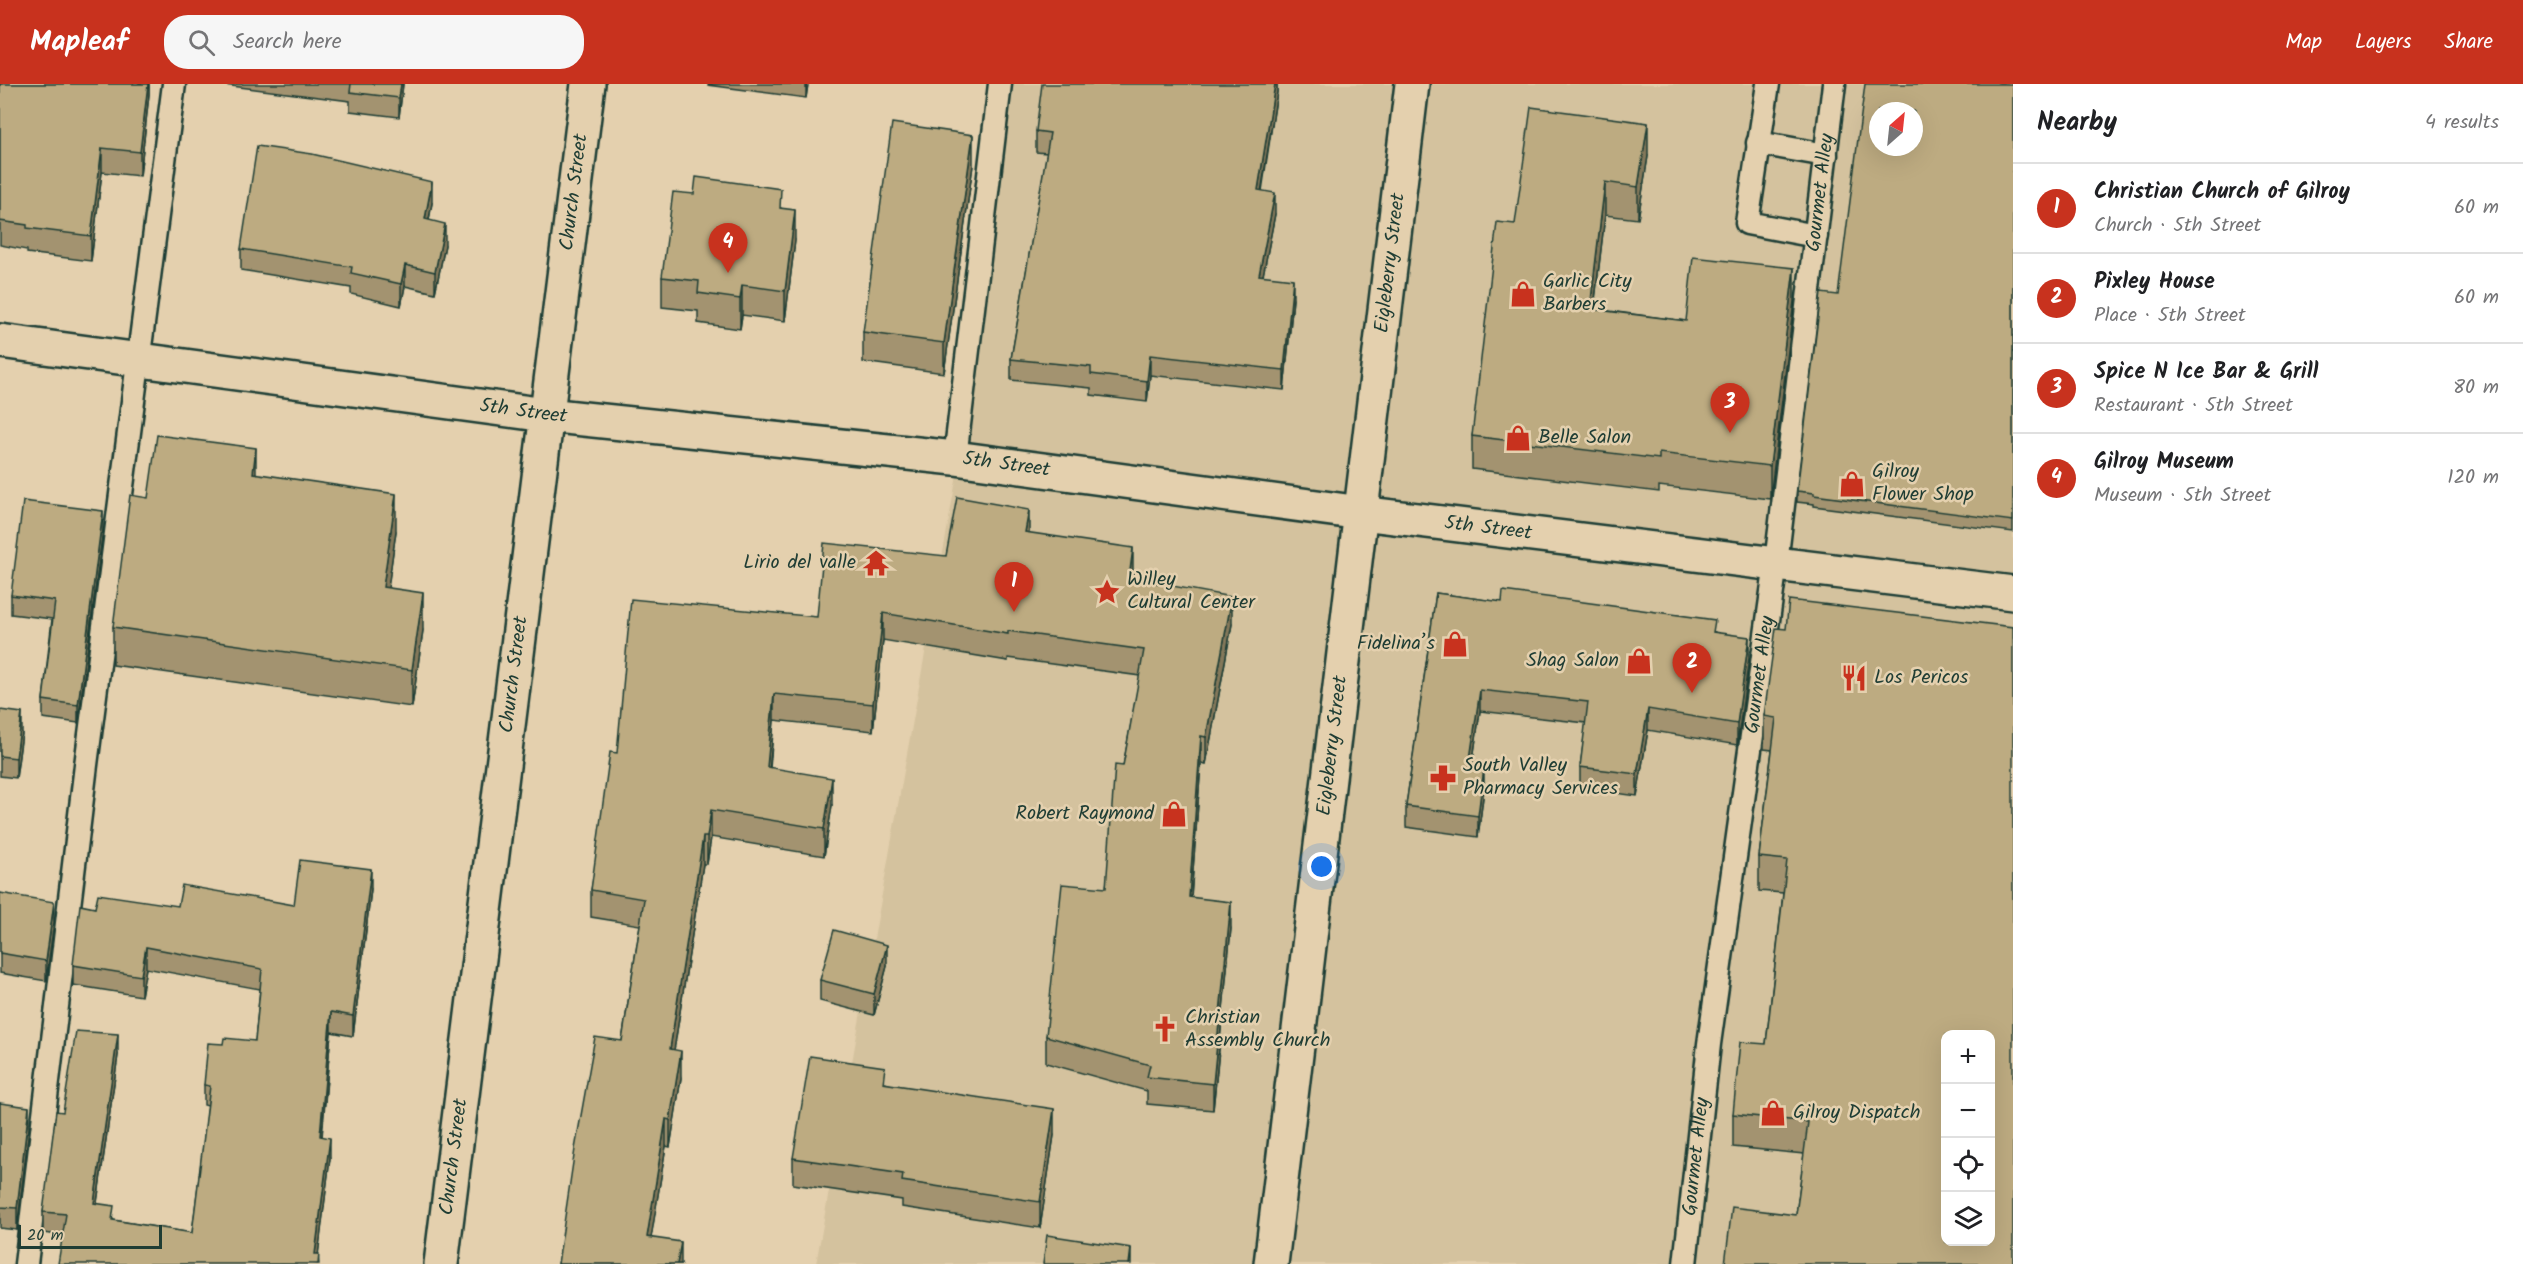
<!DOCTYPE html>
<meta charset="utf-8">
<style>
:root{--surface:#fff;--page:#f6f6f6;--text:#202124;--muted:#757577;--line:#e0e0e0;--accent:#c8321e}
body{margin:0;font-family:Kalam,sans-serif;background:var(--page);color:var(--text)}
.controls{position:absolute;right:18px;bottom:18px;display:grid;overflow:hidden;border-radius:12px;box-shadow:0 6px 24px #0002}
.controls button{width:54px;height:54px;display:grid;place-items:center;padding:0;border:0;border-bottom:2px solid var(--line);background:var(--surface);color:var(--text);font:30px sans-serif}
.compass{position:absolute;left:1869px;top:18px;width:54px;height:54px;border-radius:50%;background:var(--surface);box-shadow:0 6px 24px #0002;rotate:27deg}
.scale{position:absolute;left:18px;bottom:15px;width:144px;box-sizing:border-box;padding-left:6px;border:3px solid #1f3d34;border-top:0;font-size:16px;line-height:21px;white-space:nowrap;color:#1f3d34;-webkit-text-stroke:4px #e4d0ae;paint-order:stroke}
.you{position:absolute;left:1322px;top:783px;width:21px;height:21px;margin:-15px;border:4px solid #fff;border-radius:50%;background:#1a73e8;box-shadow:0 0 0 9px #1a73e833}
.badge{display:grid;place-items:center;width:39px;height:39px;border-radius:50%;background:var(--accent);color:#fff;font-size:20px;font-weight:700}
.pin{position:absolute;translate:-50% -50px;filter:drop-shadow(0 2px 3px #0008)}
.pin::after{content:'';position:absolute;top:32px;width:21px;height:18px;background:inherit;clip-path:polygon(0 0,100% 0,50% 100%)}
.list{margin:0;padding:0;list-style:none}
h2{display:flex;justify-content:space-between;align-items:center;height:78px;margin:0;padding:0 24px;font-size:26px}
h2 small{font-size:20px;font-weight:400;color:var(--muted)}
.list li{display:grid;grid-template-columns:39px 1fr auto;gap:18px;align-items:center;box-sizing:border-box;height:90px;padding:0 24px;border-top:2px solid var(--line)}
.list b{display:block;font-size:22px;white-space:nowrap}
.list p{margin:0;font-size:20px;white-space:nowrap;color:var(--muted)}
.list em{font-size:20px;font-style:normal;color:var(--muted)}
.icon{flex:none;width:33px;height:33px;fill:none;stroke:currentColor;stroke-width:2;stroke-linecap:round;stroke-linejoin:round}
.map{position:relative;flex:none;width:2013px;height:1180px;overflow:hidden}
header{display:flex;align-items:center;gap:36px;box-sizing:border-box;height:84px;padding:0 30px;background:var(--accent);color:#fff}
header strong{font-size:28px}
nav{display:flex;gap:33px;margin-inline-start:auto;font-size:21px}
.search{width:420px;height:54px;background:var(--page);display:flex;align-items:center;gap:15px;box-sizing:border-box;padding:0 21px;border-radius:24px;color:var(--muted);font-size:22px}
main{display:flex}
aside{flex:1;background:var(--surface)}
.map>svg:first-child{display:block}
.built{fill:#d4c29e;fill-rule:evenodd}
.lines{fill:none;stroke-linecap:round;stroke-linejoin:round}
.lane-casing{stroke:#1f3d34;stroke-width:27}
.street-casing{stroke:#1f3d34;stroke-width:38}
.secondary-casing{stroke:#1f3d34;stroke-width:38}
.lane{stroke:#e4d0ae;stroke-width:22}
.street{stroke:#e4d0ae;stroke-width:33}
.secondary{stroke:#e4d0ae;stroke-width:33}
.wall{fill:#a3936f;stroke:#1f3d34;stroke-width:1.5}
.shaded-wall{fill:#84785a;stroke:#1f3d34;stroke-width:1.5}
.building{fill:#bdab81;stroke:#1f3d34;stroke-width:1.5;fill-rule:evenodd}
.labels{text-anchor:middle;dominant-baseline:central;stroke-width:5;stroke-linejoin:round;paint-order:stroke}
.street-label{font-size:20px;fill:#1f3d34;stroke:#e4d0ae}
.poi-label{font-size:20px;fill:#1f3d34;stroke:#e4d0ae;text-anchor:start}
</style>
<header>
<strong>Mapleaf</strong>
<div class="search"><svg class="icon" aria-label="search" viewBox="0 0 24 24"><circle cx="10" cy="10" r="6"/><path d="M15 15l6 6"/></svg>Search here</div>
<nav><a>Map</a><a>Layers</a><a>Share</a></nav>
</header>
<main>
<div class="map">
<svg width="2013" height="1180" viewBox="0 0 2013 1180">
<rect width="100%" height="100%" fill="#e4d0ae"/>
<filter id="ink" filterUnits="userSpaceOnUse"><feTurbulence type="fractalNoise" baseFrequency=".0167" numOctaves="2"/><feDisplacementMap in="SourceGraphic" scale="12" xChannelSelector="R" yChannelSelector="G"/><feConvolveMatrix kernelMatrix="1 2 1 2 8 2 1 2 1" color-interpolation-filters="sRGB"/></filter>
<g filter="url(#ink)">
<path class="built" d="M1010,0H2013V1180H816L977,278ZM1878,27H1914V63H1878ZM1946,950H1990V1158H1946Z"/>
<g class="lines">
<g class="lane-casing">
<g id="lane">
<path d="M1768,0L1747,139L1816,152"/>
<path d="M1758,59L1826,71"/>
<path d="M955,374L1000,0"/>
<path d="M26,1180L86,681L174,0"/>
<path id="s1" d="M1685,1180L1709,960L1776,479L1834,0"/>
</g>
</g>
<g class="street-casing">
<g id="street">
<path id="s2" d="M0,257L546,331L955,374L1361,429L2013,509"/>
<path id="s3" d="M1271,1180L1412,0"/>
</g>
</g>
<g class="secondary-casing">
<g id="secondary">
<path id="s4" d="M441,1180L588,0"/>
</g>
</g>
<use href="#lane" class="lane"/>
<use href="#street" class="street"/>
<use href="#secondary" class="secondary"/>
</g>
<g class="wall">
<path d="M0,0H149V10L140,92L102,88L91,177L27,169V166L0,161Z"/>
<path d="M224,0H403L399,33L350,27V17L224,1Z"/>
<path d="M708,0H808L806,14L708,1Z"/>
<path d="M1277,0V8L1262,107L1275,130L1263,191L1293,215L1284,306L1150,291L1147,318L1091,311V304L1011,296V275L1047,69L1036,68V47Z"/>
<path d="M2013,0V448L1814,422V420L1797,418V407L1838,211Z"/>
<path d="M1648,72L1638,135L1605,131L1594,225L1686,237L1794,217L1770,415L1659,402V408L1472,385V352L1515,140Z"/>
<path d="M973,81L944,289L863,278V248Z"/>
<path d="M432,119L429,136L445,161L435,209L405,202L401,222L351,210V204L241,186V165Z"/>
<path d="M781,124L795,156L785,237L742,231L740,245L698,239V227L662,223V193Z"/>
<path d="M256,390L396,447L388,503L423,546L412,623L113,581V543L148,414Z"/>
<path d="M103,445L78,639L43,634V616L52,535L11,530V511Z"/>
<path d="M1029,449L1133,490L1132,495L1232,540L1206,680L1201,679L1191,813L1231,844L1213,1026L1147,1020V1007L1046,979V952L1106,804L1123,682L1140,592L1008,574V577L883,556L873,647L774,636L770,684L832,721L824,772L711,753L707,780H703L674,966L681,994L670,1063L666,1062L651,1153L681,1180H558L622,957L640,841L591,833V806L617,669L817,533L946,472Z"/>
<path d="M1436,509L1715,548L1749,574L1737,661L1648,646L1637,712L1580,704V683L1586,639L1480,627L1472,682L1484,705L1478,753L1406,743V722Z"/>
<path d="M2013,543L1796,1131L1804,1070L1733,1063V1030L1766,960L1783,809L1759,807V773L1772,666L1764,665V632L1786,545Z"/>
<path d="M0,626L22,649L16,694L0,692Z"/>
<path d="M371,805L353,952L331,948L322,1053L330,1074L318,1170L319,1180L43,1149V1128L63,1028L118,971L97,1119L114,1136L192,1149L208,1022L204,1021V1001L223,960L255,957L260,905L146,884L141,912L73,901V881L95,824L178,822L294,821Z"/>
<path d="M0,809L54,838L46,897L0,889Z"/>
<path d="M887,882L874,931L820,917V896Z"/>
<path d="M885,999L1054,1051L1040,1144L902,1123V1116L793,1100V1074Z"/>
<path d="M0,1019L29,1044L17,1146L0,1144Z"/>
</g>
<g class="shaded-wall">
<path d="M148,0H149V10L140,92V68Z"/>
<path d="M401,0H403L399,33V14Z"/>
<path d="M806,0H808L806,14Z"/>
<path d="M1275,0H1277V8L1258,127V106Z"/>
<path d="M1648,39V72L1638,135V103Z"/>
<path d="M973,51V81L944,289V259Z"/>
<path d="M102,64V88L91,177V152Z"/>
<path d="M432,98V119L425,156V135Z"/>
<path d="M1605,98V131L1590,257V225Z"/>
<path d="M1275,109V130L1259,212V191Z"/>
<path d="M795,126V156L785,237V207Z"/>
<path d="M445,140V161L435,209V188Z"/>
<path d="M405,181V202L401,222V200Z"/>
<path d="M1794,184V217L1770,415V382Z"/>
<path d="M1293,195V215L1284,306V286Z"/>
<path d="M742,201V231L740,245V215Z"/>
<path d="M1150,271V291L1147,318V297Z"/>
<path d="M256,364V402L253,389Z"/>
<path d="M396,410V447L383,540V503Z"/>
<path d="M1029,426V453L1025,448Z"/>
<path d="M103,427V445L78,639V621Z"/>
<path d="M1133,464V490L1129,521V494Z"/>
<path d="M423,509V546L412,623V586Z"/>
<path d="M1232,513V540L1206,680V653Z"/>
<path d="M883,529V556L873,647V620Z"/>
<path d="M1749,553V574L1737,661V640Z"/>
<path d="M1480,606V627L1469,703V682Z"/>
<path d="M774,610V636L767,710V683Z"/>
<path d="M1648,625V646L1637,712V690Z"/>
<path d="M22,629V649L16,694V674Z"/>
<path d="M1201,652V679L1189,840V813Z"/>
<path d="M1484,684V705L1478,753V732Z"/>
<path d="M832,694V721L824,772V745Z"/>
<path d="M711,726V753L707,780V753Z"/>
<path d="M703,753V780L670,992V965Z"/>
<path d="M371,785V805L353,952V932Z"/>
<path d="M54,818V838L46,897V877Z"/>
<path d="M1231,818V844L1213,1026V1000Z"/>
<path d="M887,861V882L874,931V910Z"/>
<path d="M146,863V884L141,912V892Z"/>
<path d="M331,928V948L320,1073V1052Z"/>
<path d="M118,950V971L94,1139V1119Z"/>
<path d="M681,967V994L670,1063V1036Z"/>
<path d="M29,1023V1044L17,1146V1124Z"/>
<path d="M1054,1025V1051L1040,1144V1118Z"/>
<path d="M666,1035V1062L647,1179V1153Z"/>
<path d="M330,1054V1074L317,1180L315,1170Z"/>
<path d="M681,1158V1180H677Z"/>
<path d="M1131,1164V1180H1129Z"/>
</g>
<g class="building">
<path d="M0,0H148L140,68L102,64L91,152L27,144V141L0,137Z"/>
<path d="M351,0H401L399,14L350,8Z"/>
<path d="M1042,0H1275L1258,106L1275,109L1259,191L1293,195L1284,286L1150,271L1147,297L1091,290V283L1011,275L1050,49L1036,47Z"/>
<path d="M1865,0H2013V437L1814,411V409L1797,407L1821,209L1838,211ZM1878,27H1914V63H1878Z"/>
<path d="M1531,23L1648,39L1638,103L1605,98L1590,225L1686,237L1693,173L1794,184L1770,382L1659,369V375L1472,352L1497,138L1515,140Z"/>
<path d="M892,39L973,51L944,259L863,248Z"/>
<path d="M257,62L312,70L432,98L425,135L445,140L435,188L405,181L401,200L351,189L352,183L241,165Z"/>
<path d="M696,93L781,105L780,124L795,126L785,207L742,201L740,215L698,209L699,197L662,193L673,108L694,110Z"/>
<path d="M157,351L256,364L253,389L396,410L383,503L423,509L412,586L113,543L130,411L148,414Z"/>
<path d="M957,413L1029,426L1025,448L1133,464L1129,494L1232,513L1206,653L1201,652L1189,813L1231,818L1213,1000L1147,993L1150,981L1046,952L1062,800L1106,804L1115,681L1123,682L1144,566L1008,547V550L883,529L873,620L774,610L767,683L832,694L824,745L711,726L707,753H703L670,965L681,967L670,1036L666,1035L647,1153L681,1158L677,1180H558L575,1065L595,953L622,957L644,815L591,806L610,668L617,669L631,515L817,533L824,459L946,472Z"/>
<path d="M23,417L103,427L78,621L43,616L55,517L11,511Z"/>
<path d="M1503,507L1715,536L1713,548L1749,553L1737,640L1648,625L1637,690L1580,683L1588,618L1480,606L1469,682L1484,684L1478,732L1406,722L1436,509L1502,518Z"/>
<path d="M1789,516L2013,543V1180H1725L1732,1123L1796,1131L1808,1038L1733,1030L1740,958L1766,960L1787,776L1759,773L1776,634L1764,632L1776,544L1786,545ZM1946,951H1990V1158H1946Z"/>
<path d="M0,626L22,629L16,674L0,672Z"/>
<path d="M300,776L371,785L353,932L331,928L320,1052L330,1054L315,1170H319L318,1180H58L66,1130L43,1128L56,1027L63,1028L76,947L118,950L94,1119L114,1122L112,1136L192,1149L210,1002L204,1001L208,959L223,960L224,954L255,957L262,885L146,863L141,892L73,881L80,821L95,824L98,810L178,822L182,801L294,821Z"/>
<path d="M0,809L54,818L46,877L0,869Z"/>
<path d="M834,846L887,861L874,910L820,896Z"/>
<path d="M810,972L885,983L883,999L1054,1025L1040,1118L902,1097L903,1090L793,1074Z"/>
<path d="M0,1019L29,1023L17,1124L0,1123Z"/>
<path d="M1047,1151L1131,1164L1129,1180H1043Z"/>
</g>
</g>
<defs>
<g id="shop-bare" transform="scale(2.07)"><path d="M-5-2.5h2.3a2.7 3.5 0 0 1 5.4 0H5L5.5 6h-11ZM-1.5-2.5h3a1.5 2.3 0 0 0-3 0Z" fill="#c8321e" stroke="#e4d0ae" stroke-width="2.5" paint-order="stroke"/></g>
<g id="temple-bare" transform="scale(2.07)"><path d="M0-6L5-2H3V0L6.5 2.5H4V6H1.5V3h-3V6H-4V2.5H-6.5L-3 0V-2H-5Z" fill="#c8321e" stroke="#e4d0ae" stroke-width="2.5" paint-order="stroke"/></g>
<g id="sight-bare" transform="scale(2.07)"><path d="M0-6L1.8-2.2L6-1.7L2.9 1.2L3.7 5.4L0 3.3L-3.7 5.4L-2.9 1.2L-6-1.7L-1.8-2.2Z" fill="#c8321e" stroke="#e4d0ae" stroke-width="2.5" paint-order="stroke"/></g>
<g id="restaurant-bare" transform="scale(2.07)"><path d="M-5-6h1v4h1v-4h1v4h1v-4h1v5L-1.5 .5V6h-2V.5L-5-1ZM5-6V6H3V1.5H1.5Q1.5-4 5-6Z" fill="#c8321e" stroke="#e4d0ae" stroke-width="2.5" paint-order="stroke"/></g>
<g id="pharmacy-bare" transform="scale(2.07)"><path d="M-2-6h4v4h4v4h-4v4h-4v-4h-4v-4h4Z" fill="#c8321e" stroke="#e4d0ae" stroke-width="2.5" paint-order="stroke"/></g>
<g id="church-bare" transform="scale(2.07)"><path d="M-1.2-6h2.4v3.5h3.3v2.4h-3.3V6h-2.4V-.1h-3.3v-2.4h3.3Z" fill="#c8321e" stroke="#e4d0ae" stroke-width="2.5" paint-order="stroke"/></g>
</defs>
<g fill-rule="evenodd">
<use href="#shop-bare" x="1523" y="210"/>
<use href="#shop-bare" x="1518" y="354"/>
<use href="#shop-bare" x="1852" y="400"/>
<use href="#temple-bare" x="876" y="479"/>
<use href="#sight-bare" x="1107" y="508"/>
<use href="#shop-bare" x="1455" y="560"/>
<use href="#shop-bare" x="1639" y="577"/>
<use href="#restaurant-bare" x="1854" y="594"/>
<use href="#pharmacy-bare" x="1443" y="694"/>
<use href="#shop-bare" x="1174" y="730"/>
<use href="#church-bare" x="1165" y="945"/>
<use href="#shop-bare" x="1773" y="1029"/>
</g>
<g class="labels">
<g class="street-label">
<text stroke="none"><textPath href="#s4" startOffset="1080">Church Street</textPath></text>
<text stroke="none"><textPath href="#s1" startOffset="1080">Gourmet Alley</textPath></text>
<text stroke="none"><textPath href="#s3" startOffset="1008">Eigleberry Street</textPath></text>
<text stroke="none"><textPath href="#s2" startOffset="528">5th Street</textPath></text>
<text stroke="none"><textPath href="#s2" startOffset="1014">5th Street</textPath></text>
<text stroke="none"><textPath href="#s2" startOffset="1500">5th Street</textPath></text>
<text stroke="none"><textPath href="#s4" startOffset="594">Church Street</textPath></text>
<text stroke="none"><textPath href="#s1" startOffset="594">Gourmet Alley</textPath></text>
<text stroke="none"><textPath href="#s3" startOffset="522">Eigleberry Street</textPath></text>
<text stroke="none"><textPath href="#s4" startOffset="108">Church Street</textPath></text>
<text stroke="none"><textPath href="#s1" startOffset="108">Gourmet Alley</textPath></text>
</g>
<g class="poi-label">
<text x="1543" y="198">Garlic City<tspan x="1543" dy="23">Barbers</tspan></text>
<text x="1538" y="354">Belle Salon</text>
<text x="1872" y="388">Gilroy<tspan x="1872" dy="23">Flower Shop</tspan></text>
<text x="856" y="479" text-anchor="end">Lirio del valle</text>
<text x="1127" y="496">Willey<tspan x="1127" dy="23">Cultural Center</tspan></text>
<text x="1435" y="560" text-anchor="end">Fidelina’s</text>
<text x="1619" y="577" text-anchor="end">Shag Salon</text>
<text x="1874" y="594">Los Pericos</text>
<text x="1463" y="682">South Valley<tspan x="1463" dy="23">Pharmacy Services</tspan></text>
<text x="1154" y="730" text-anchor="end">Robert Raymond</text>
<text x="1185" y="934">Christian<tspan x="1185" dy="23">Assembly Church</tspan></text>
<text x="1793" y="1029">Gilroy Dispatch</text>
</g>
</g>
</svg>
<div class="controls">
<button>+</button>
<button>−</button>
<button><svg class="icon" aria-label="locate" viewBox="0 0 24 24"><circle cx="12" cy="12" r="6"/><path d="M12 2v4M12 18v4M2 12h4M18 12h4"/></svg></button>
<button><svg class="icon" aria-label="layers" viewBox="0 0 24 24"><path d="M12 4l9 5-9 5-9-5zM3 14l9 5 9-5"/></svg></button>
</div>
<svg class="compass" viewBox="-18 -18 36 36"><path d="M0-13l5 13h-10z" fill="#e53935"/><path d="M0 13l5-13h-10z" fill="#757577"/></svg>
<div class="scale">20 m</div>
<div class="you"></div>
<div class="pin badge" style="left:1014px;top:528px">1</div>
<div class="pin badge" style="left:1692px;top:609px">2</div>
<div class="pin badge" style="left:1730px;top:349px">3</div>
<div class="pin badge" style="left:728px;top:189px">4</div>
</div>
<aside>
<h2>Nearby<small>4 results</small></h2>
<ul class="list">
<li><span class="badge">1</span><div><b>Christian Church of Gilroy</b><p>Church · 5th Street</p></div><em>60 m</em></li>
<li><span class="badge">2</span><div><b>Pixley House</b><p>Place · 5th Street</p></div><em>60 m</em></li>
<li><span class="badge">3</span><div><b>Spice N Ice Bar &amp; Grill</b><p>Restaurant · 5th Street</p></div><em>80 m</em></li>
<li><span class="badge">4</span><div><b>Gilroy Museum</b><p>Museum · 5th Street</p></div><em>120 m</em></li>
</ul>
</aside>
</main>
